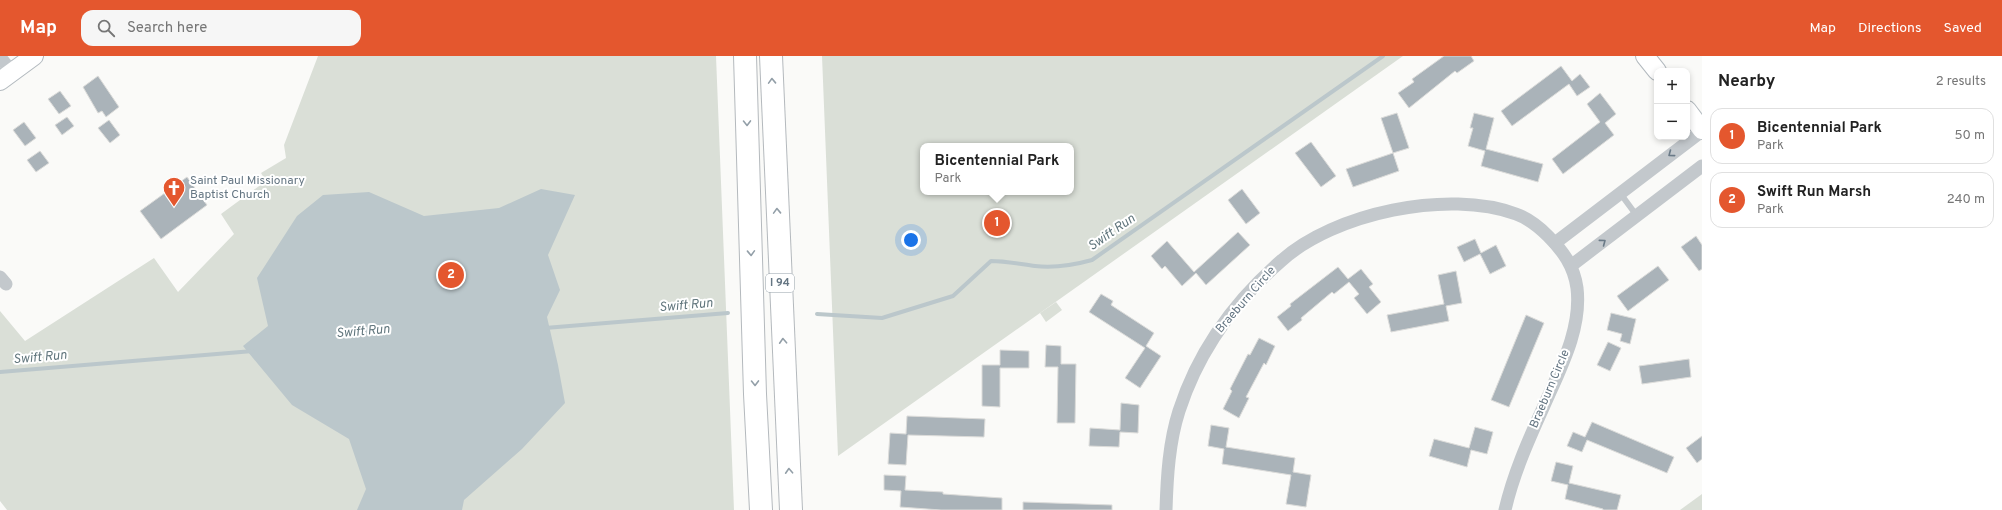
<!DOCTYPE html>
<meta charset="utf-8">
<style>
:root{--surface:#fff;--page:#f6f6f6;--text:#222;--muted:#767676;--line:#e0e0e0;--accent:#e4572e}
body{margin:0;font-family:Overpass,sans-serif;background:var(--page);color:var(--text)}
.controls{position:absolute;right:12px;top:12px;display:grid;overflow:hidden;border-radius:8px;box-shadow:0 2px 6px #0003}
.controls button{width:36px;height:36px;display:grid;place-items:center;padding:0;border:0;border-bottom:1px solid var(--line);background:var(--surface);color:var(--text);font:20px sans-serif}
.you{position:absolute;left:911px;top:184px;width:14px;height:14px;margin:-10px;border:3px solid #fff;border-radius:50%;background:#1a73e8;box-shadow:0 0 0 6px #1a73e833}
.badge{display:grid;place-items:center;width:26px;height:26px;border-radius:50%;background:var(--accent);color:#fff;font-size:13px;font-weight:700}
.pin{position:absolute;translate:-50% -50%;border:2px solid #fff;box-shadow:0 1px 4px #0006}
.popup{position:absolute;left:920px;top:87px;width:154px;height:52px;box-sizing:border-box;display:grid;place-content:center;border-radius:8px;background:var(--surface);filter:drop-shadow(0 1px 3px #0005);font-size:13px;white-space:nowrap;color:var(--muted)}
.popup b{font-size:15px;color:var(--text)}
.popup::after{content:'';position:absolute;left:50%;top:100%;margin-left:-8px;border:8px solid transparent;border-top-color:var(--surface)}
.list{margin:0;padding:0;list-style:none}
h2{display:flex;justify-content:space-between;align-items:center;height:52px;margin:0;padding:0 16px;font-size:17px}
h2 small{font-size:13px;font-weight:400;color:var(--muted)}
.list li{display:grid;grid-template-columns:26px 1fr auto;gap:12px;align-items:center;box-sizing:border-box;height:56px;margin:0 8px 8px;padding:0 8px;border:1px solid var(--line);border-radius:12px}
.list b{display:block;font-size:15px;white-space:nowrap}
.list p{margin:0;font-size:13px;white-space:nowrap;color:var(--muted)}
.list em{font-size:13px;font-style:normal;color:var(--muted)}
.icon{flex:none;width:22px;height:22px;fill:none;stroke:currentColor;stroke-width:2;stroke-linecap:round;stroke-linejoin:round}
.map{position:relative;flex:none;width:1702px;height:454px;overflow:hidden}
header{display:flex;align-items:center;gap:24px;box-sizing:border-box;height:56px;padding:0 20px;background:var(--accent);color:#fff}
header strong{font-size:19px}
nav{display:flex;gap:22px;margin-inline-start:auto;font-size:14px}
.search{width:280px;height:36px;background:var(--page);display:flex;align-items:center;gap:10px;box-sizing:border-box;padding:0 14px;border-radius:12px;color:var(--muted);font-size:15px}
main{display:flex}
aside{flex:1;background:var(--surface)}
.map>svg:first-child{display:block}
.green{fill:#dadfd7;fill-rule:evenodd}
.water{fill:#bbc7cb}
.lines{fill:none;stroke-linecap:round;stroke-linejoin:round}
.stream{stroke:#bbc7cb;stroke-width:4}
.building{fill:#aab3b9;stroke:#dcdcda}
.secondary-casing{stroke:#b3babf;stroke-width:20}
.highway-casing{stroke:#b4b9bd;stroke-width:24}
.lane{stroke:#c3c8cc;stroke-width:6}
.street{stroke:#c3c8cc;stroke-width:13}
.secondary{stroke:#fff;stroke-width:18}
.highway{stroke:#fff;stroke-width:22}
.oneway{stroke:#939fa8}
.oneway2{stroke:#6a7a87}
.labels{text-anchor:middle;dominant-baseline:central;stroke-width:4;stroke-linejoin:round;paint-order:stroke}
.shield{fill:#fff;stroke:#939fa8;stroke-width:1}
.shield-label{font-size:11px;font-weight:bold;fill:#657683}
.poi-label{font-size:12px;fill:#657683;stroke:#fff;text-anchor:start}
.street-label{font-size:12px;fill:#657683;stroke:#fff}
.water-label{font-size:13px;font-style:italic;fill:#60757c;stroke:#fff}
</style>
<header>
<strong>Map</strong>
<div class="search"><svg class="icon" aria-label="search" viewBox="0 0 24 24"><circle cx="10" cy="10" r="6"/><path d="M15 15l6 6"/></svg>Search here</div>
<nav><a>Map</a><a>Directions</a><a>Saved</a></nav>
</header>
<main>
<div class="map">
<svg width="1702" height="454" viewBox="0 0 1702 454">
<rect width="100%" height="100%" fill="#fafaf8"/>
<g class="green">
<path d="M318,0H716L734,454H7L0,445V255L25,285L154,202L178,236L234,178L221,158L266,125L261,117L286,102L284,89Z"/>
<path d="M822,0H1403L838,400ZM923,90H1071V136H923Z"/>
<path d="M1056,246L1062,254L1046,266L1040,257Z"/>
<path d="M1702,438V454H1680Z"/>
</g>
<path class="water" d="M541,133L575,139L548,199L560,234L547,261L558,309L565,347L522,393L464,444L462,454H357L366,433L349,383L292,349L243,290L268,270L257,222L297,160L323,139L369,136L424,160L499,152Z"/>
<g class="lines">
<g class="stream">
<path d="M817,258L882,262L953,240L991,205C1006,205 1020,208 1035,210C1053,212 1074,209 1092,204L1383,0"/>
<path d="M545,272L728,257"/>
<path d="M0,316L253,295"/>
</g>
</g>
<g class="building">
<path d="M1444,0H1471L1474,5L1457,17L1455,15L1409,52L1398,37L1414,26L1412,23Z"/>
<path d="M1561,10L1572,25L1580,18L1590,31L1577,40L1569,28L1512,70L1501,55Z"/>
<path d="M98,20L119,51L106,61L102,55L98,57L83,31Z"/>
<path d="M60,35L71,50L59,58L48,43Z"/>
<path d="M1600,37L1616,58L1605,67L1614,79L1563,118L1552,103L1600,66L1587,48Z"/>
<path d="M1397,57L1409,92L1393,97L1381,62Z"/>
<path d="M1474,57L1494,62L1486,93L1543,108L1538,126L1481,110L1485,95L1468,90L1473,72H1470Z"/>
<path d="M67,61L74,70L62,79L55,69Z"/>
<path d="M109,64L120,79L110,87L98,72Z"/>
<path d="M24,66L36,82L25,90L13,74Z"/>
<path d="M1311,86L1336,120L1321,131L1295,97Z"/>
<path d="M40,95L49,107L36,116L27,104Z"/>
<path d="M1393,97L1399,115L1353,131L1346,113Z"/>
<path d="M187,121L207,149L161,183L140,155Z"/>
<path d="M1242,133L1260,157L1246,168L1228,144Z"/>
<path d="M1238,176L1250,189L1206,229L1196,217L1182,230L1165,210L1162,213L1151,200L1167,185L1194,216Z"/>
<path d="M1696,180L1702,189V213L1699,215L1681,191Z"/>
<path d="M1475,183L1481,197L1496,189L1506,210L1490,218L1480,198L1464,206L1457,191Z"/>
<path d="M1658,210L1669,224L1628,255L1617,240Z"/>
<path d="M1338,211L1348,223L1361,213L1373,228L1369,231L1381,246L1367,258L1354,242L1359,238L1349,226L1334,238L1332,236L1301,262L1302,264L1288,275L1277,261L1291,250L1290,248Z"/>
<path d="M1456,215L1462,247L1446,250L1449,265L1391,276L1387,259L1444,248L1438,219Z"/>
<path d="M1101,238L1113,245L1111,249L1154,277L1146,290L1161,300L1140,332L1125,322L1145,292L1089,256Z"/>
<path d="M1611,257L1636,263L1630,288L1620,285L1622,278L1607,274Z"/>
<path d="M1526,259L1544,267L1509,351L1491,344Z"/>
<path d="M1259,282L1275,290L1266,309L1264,307L1246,341L1249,342L1239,362L1223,353L1232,335L1230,333L1248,298L1250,299Z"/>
<path d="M1608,286L1621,292L1610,315L1597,309Z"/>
<path d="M1046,289L1061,290V308H1076L1075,367H1057L1058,311H1045Z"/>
<path d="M1000,294L1029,295V312H1000V351L982,350V309H1000Z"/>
<path d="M1689,303L1691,321L1642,328L1639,310Z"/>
<path d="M1121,347L1139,349L1138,377L1120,376L1119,391L1089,390L1090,372L1120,374Z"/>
<path d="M907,360L985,363L984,381L908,379L906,409L888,408L890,377L906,378Z"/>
<path d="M1592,366L1674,401L1667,417L1587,384L1582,396L1567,390L1573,376L1585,381Z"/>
<path d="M1211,369L1229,372L1226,391L1295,402L1293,416L1311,419L1306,451L1286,448L1291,419L1222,408L1224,393L1208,390Z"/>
<path d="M1475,371L1493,376L1487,398L1471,394L1467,411L1429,400L1434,383L1469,392Z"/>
<path d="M1702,380V403L1697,407L1686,392Z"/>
<path d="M1556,406L1573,410L1569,427L1621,439L1617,454H1603V453L1565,443L1568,429L1551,425Z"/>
<path d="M884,419L906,420L905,434L943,436V438L1002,442V454H941L900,451L901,435L884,434Z"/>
<path d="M1023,446L1112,449V454H1023Z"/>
</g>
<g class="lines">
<g class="secondary-casing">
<g id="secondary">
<path d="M1645,0L1657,15"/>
<path d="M0,25L34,0"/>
<path d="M1687,54L1702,74"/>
</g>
</g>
<g class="highway-casing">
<g id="highway">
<path d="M745,0L755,338L761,454"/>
<path d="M771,0L791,454"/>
</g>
</g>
<path class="lane" d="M1620,137L1637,160"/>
<g class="street">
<path d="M0,1L12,16"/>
<path d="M1555,187L1702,75"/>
<path d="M1572,209L1702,110"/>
<path d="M0,221L6,228"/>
<path d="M1166,454C1167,421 1169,386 1179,355C1198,296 1235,245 1281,205C1334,157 1448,133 1516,158C1527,162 1539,171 1548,180C1563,195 1574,210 1577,232C1582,274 1559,315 1543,352C1528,385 1513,419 1505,454"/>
</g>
<use href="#secondary" class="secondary"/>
<use href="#highway" class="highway"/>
</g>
<defs><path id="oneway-chevron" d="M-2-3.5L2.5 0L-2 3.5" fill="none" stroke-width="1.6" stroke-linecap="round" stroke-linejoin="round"/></defs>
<g class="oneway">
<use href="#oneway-chevron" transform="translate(772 25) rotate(-92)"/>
<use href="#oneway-chevron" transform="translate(747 67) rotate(89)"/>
<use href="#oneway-chevron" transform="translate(777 155) rotate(-92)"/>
<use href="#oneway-chevron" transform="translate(751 197) rotate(88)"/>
<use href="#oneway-chevron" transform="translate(783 285) rotate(-93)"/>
<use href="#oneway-chevron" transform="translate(755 327) rotate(89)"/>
<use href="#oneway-chevron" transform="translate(789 415) rotate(-93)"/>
</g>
<g class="oneway2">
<use href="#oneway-chevron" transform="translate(1671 98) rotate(143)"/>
<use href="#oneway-chevron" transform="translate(1603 186) rotate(-37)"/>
</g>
<defs>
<g id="church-pin" transform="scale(1.15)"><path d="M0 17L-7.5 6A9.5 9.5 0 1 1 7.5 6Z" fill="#e4572e" stroke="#fff"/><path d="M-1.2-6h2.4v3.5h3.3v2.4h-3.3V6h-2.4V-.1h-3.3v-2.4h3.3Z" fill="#fff"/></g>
</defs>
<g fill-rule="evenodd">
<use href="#church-pin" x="174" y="132"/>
</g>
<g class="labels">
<rect class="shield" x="766" y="218" width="28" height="18" rx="3"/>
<g class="shield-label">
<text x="780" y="227">I 94</text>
</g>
<g class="poi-label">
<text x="190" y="125">Saint Paul Missionary<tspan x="190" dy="14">Baptist Church</tspan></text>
</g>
<g class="street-label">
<text transform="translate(1246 244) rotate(-49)">Braeburn Circle</text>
<text transform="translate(1550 333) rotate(-67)">Braeburn Circle</text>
</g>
<g class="water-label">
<text transform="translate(1112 177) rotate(-35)">Swift Run</text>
<text transform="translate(686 250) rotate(-5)">Swift Run</text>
<text transform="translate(363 276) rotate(-5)">Swift Run</text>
<text transform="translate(40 302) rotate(-5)">Swift Run</text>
</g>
</g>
</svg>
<div class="controls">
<button>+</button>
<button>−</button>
</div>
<div class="you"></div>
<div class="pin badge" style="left:997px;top:167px">1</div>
<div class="popup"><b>Bicentennial Park</b>Park</div>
<div class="pin badge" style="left:451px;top:219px">2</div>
</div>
<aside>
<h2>Nearby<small>2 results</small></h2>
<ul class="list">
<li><span class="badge">1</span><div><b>Bicentennial Park</b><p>Park</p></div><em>50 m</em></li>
<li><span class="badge">2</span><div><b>Swift Run Marsh</b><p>Park</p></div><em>240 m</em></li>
</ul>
</aside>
</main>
